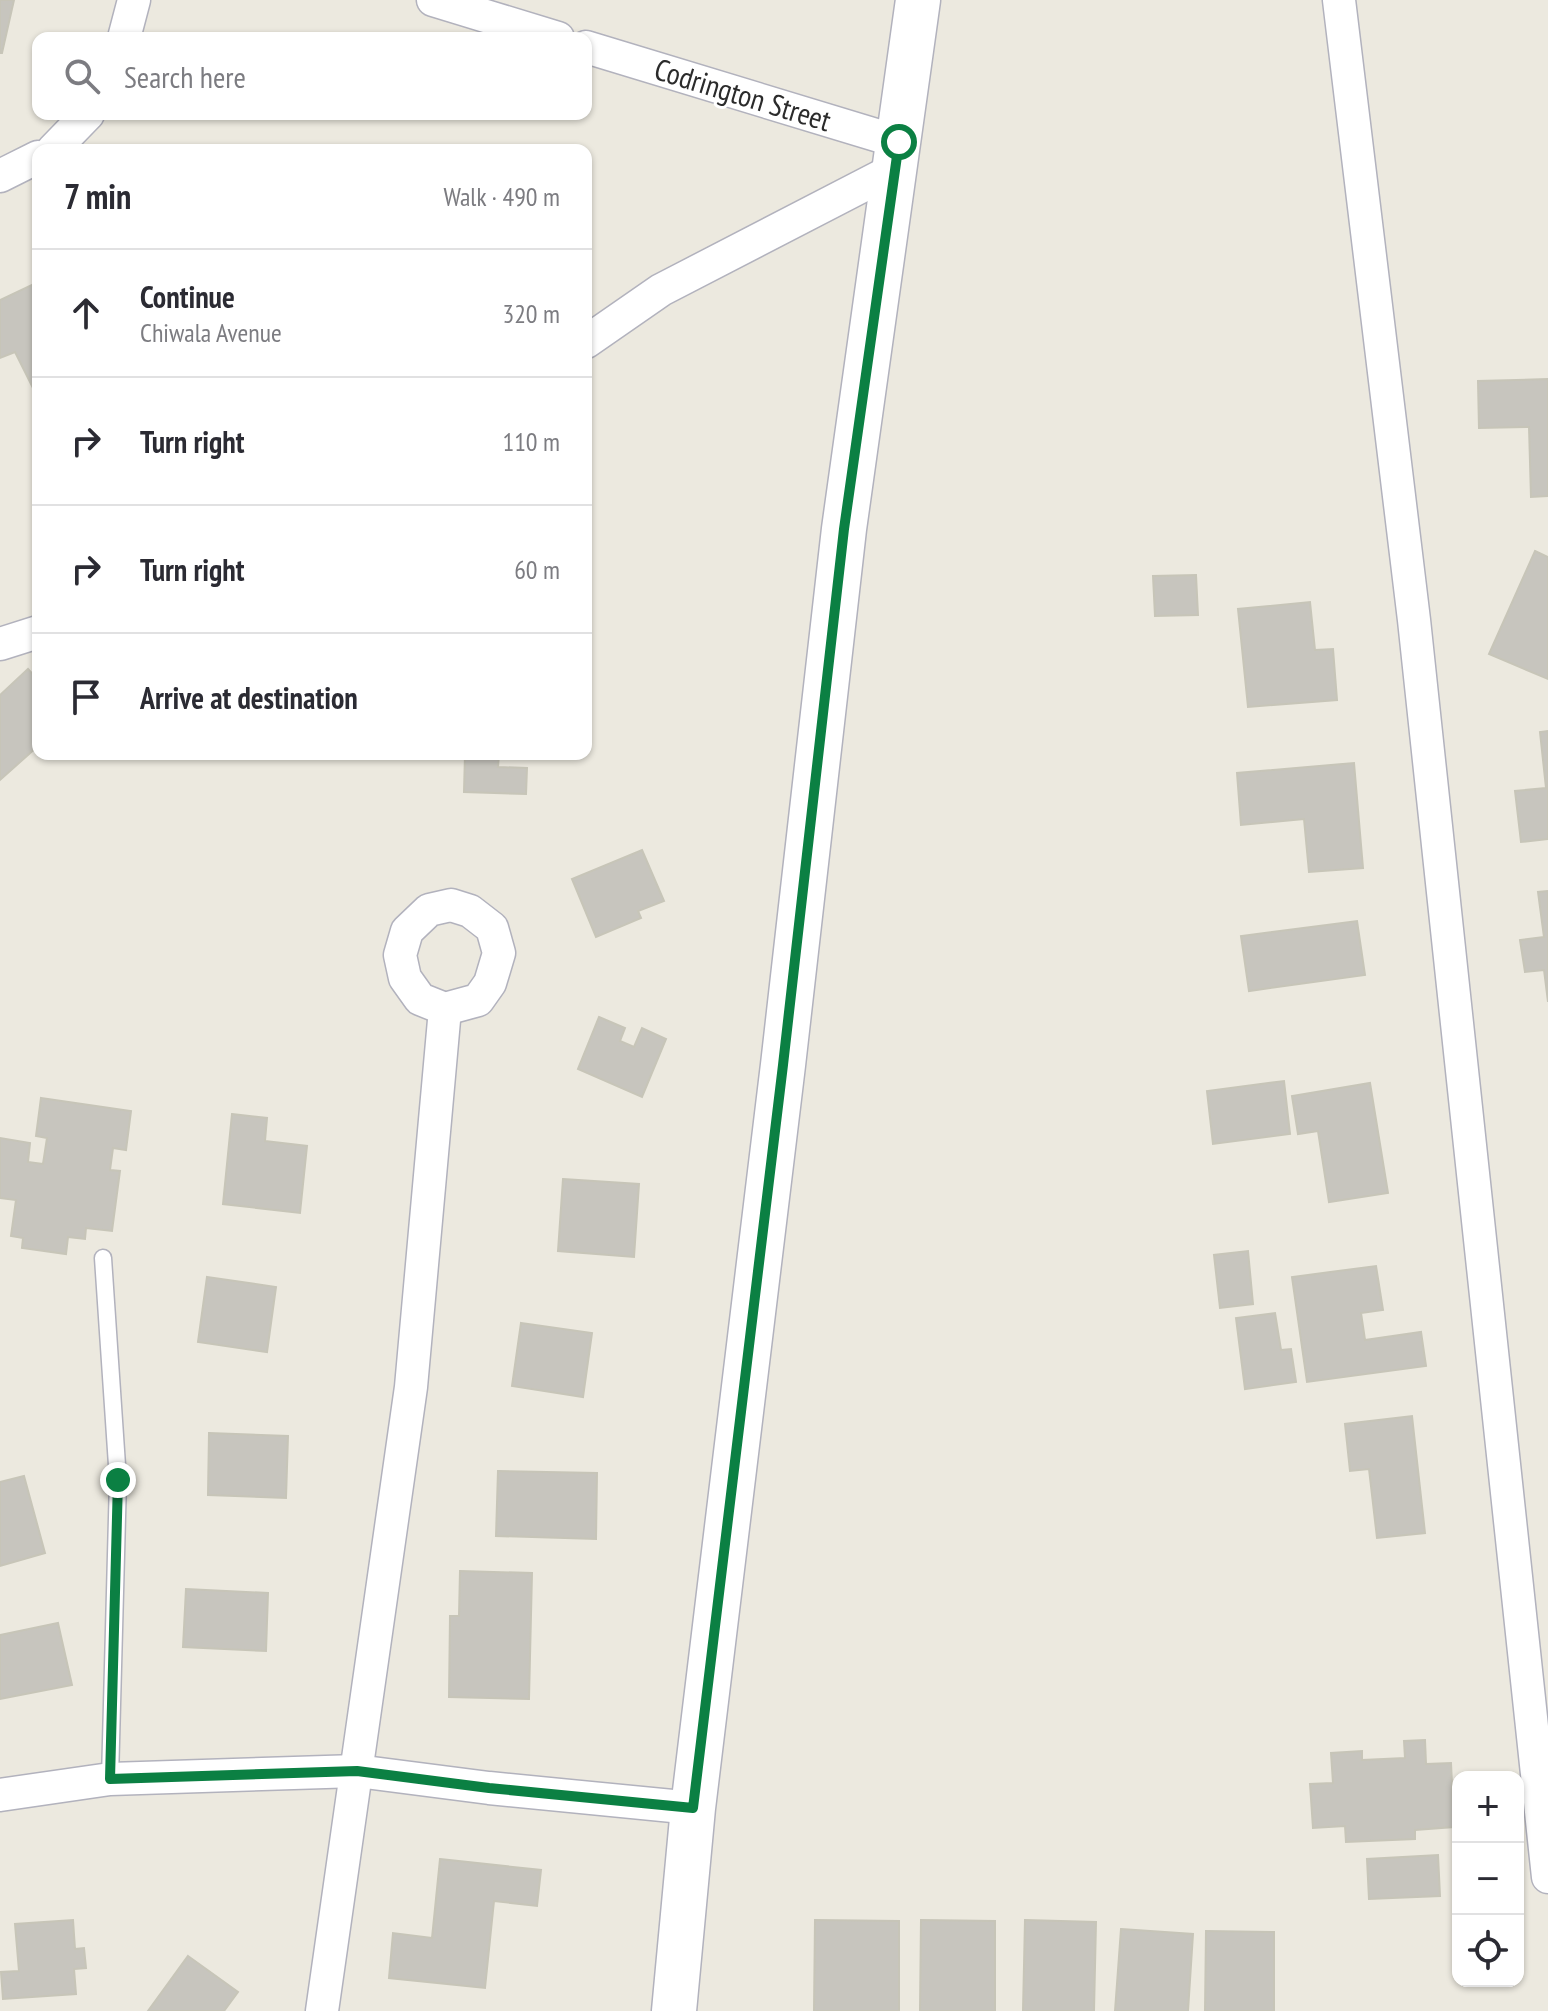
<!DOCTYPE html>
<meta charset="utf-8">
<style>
:root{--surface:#fff;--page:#f2f2f3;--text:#2b2b33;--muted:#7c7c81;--line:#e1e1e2}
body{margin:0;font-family:"PT Sans Narrow",sans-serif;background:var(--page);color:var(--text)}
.controls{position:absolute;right:24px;bottom:24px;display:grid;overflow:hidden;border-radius:16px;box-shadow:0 2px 6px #0004}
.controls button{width:72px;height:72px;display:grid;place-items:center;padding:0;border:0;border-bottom:2px solid var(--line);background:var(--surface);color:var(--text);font:40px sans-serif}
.stop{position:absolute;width:24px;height:24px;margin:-18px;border:6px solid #0b8043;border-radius:50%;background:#fff}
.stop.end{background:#0b8043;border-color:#fff;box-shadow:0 2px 8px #0008}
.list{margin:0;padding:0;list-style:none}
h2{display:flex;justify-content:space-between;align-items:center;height:104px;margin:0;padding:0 32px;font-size:34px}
h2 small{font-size:26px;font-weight:400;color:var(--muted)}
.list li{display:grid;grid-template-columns:52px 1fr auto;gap:24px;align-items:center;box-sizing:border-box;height:128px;padding:0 32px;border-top:2px solid var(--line)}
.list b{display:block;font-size:30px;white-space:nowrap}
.list p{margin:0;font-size:26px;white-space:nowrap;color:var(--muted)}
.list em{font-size:26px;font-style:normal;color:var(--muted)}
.icon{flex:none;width:44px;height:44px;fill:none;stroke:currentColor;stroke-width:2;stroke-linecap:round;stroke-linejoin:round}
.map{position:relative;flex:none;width:1548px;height:2011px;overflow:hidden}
.search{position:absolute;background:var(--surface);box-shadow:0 2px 6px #0004;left:32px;top:32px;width:560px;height:88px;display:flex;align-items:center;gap:20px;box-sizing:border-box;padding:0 28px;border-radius:16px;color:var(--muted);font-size:30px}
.panel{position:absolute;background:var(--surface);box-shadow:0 2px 6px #0004;left:32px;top:144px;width:560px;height:616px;border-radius:16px}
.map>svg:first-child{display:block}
.building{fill:#c7c5be;stroke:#c7c5b8;stroke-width:2}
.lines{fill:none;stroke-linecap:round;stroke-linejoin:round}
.service-casing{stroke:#b2b2bd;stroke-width:19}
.minor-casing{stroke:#b2b2bd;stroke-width:35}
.secondary-casing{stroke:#b2b2bd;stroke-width:47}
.service{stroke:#fff;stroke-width:16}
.minor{stroke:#fff;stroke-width:32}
.secondary{stroke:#fff;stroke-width:44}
.route{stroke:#0b8043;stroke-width:10}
.labels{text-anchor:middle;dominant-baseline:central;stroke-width:6;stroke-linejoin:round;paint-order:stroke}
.street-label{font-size:30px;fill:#2b2b2b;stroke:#fff}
</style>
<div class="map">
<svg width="1548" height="2011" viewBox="0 0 1548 2011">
<rect width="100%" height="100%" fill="#ece9df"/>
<g class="building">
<path d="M0,0H14L2,53H0Z"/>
<path d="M38,282V398L15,352L0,358V300Z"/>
<path d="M1548,379V496L1531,497L1529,427L1479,428L1478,381Z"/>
<path d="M1535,551L1548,557V679L1489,654Z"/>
<path d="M1196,575L1198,615L1155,616L1153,576Z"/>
<path d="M1310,602L1315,650L1333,649L1337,700L1248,707L1238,609Z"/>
<path d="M28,669L38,680V746L0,780V695Z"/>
<path d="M1548,731V839L1521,842L1515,791L1546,788L1540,732Z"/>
<path d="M465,754H499L498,767L527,768L526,794L464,792Z"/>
<path d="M1354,763L1363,868L1309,872L1304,819L1241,825L1237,773Z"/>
<path d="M642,850L664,901L638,911L641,918L596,937L572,879Z"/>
<path d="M1548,891V1002L1544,970L1525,972L1520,940L1544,937L1538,892Z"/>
<path d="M1357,921L1365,975L1249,991L1241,936Z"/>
<path d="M599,1017L625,1028L620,1041L634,1047L642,1028L666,1039L642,1097L578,1069Z"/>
<path d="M1284,1081L1290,1134L1213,1144L1207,1091Z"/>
<path d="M1370,1083L1388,1193L1329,1202L1318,1131L1298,1134L1292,1096Z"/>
<path d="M41,1098L131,1111L126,1150L113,1148L110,1170L120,1171L112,1231L86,1228L85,1239L68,1237L66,1254L22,1248L23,1238L11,1236L16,1200L0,1198V1138L30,1143L28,1162L43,1164L47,1138L36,1136Z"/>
<path d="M232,1114L267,1118L265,1141L307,1146L300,1213L223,1204Z"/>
<path d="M563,1179L639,1184L634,1257L558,1251Z"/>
<path d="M1248,1251L1253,1304L1220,1308L1214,1255Z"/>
<path d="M1376,1266L1383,1310L1361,1313L1365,1340L1421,1332L1426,1366L1307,1382L1292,1277Z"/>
<path d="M207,1277L276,1287L267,1352L198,1342Z"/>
<path d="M1275,1313L1281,1350L1291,1349L1296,1382L1245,1389L1236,1318Z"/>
<path d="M521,1323L592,1333L583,1397L512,1386Z"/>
<path d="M1412,1416L1425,1533L1377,1538L1369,1469L1350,1471L1345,1424Z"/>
<path d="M209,1433L288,1436L286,1498L208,1495Z"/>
<path d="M498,1471L597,1473L596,1539L496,1536Z"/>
<path d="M24,1476L45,1553L0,1566V1482Z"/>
<path d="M460,1571L532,1573L529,1699L449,1697L450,1616H459Z"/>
<path d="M186,1589L268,1593L266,1651L183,1647Z"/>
<path d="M58,1623L72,1685L0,1699V1635Z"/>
<path d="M1425,1740L1426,1764L1451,1763L1454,1827L1415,1830V1839L1346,1842L1345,1826L1313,1828L1310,1784L1333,1783L1331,1753L1362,1751V1760L1405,1758L1404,1741Z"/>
<path d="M1438,1855L1440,1896L1369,1899L1367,1859Z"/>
<path d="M440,1859L541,1870L537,1906L494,1901L485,1988L389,1978L393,1933L432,1938Z"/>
<path d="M73,1920L75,1949L84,1948L86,1968L74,1969L76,1994L3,1999L1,1972L19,1971L15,1924Z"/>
<path d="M815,1920L899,1921V2011H814Z"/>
<path d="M921,1920L995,1921V2011H920Z"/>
<path d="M1025,1920L1096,1922L1094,2011H1023Z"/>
<path d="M1121,1929L1193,1934L1188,2011H1115Z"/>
<path d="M1206,1931L1274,1932V2011H1205Z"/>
<path d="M188,1956L238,1992L224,2011H148Z"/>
</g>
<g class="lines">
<g class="service-casing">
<path id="service" d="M103,1258L118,1480L110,1779"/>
</g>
<g class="minor-casing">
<g id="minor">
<path d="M433,0L558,38"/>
<path d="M1339,0L1414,620L1548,1877"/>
<path d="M124,38L134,0"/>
<path d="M586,47L899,142"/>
<path d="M53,150L88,114"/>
<path d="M0,176L38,157"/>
<path d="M586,342L661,290L895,169"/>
<path d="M0,644L38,632"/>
<path d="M451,905L470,911L492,928L499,953L490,983L478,1000L445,1009L420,999L405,978L400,955L407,931L429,910Z"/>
<path d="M0,1795L110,1779L357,1771L489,1788L693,1808"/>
<path d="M322,2011L411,1387L445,1009"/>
</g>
</g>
<g class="secondary-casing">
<path id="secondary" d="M674,2011L693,1808L783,1065L844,529L918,0"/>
</g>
<use href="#service" class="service"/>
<use href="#minor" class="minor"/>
<use href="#secondary" class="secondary"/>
</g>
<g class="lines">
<path class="route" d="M118,1480L110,1779L357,1771L489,1788L693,1808L783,1065L844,529L899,142"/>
</g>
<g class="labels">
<g class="street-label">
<text transform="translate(743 94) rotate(17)">Codrington Street</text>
</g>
</g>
</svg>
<div class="controls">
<button>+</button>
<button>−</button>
<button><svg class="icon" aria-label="locate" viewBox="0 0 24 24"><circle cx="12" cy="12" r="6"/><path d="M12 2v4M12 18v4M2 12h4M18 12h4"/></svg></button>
</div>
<div class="stop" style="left:899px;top:142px"></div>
<div class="stop end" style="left:118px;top:1480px"></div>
<div class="search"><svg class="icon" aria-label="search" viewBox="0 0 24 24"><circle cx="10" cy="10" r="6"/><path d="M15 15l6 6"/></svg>Search here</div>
<section class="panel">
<h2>7 min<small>Walk · 490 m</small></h2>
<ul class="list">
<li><svg class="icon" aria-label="ahead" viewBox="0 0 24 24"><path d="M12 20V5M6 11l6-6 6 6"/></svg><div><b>Continue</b><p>Chiwala Avenue</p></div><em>320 m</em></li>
<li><svg class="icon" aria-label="right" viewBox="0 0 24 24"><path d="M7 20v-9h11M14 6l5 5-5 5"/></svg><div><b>Turn right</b></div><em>110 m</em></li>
<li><svg class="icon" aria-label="right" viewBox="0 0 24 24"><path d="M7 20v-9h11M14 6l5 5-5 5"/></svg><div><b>Turn right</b></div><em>60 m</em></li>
<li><svg class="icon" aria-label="arrive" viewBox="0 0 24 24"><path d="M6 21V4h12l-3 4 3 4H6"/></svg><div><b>Arrive at destination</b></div></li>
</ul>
</section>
</div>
